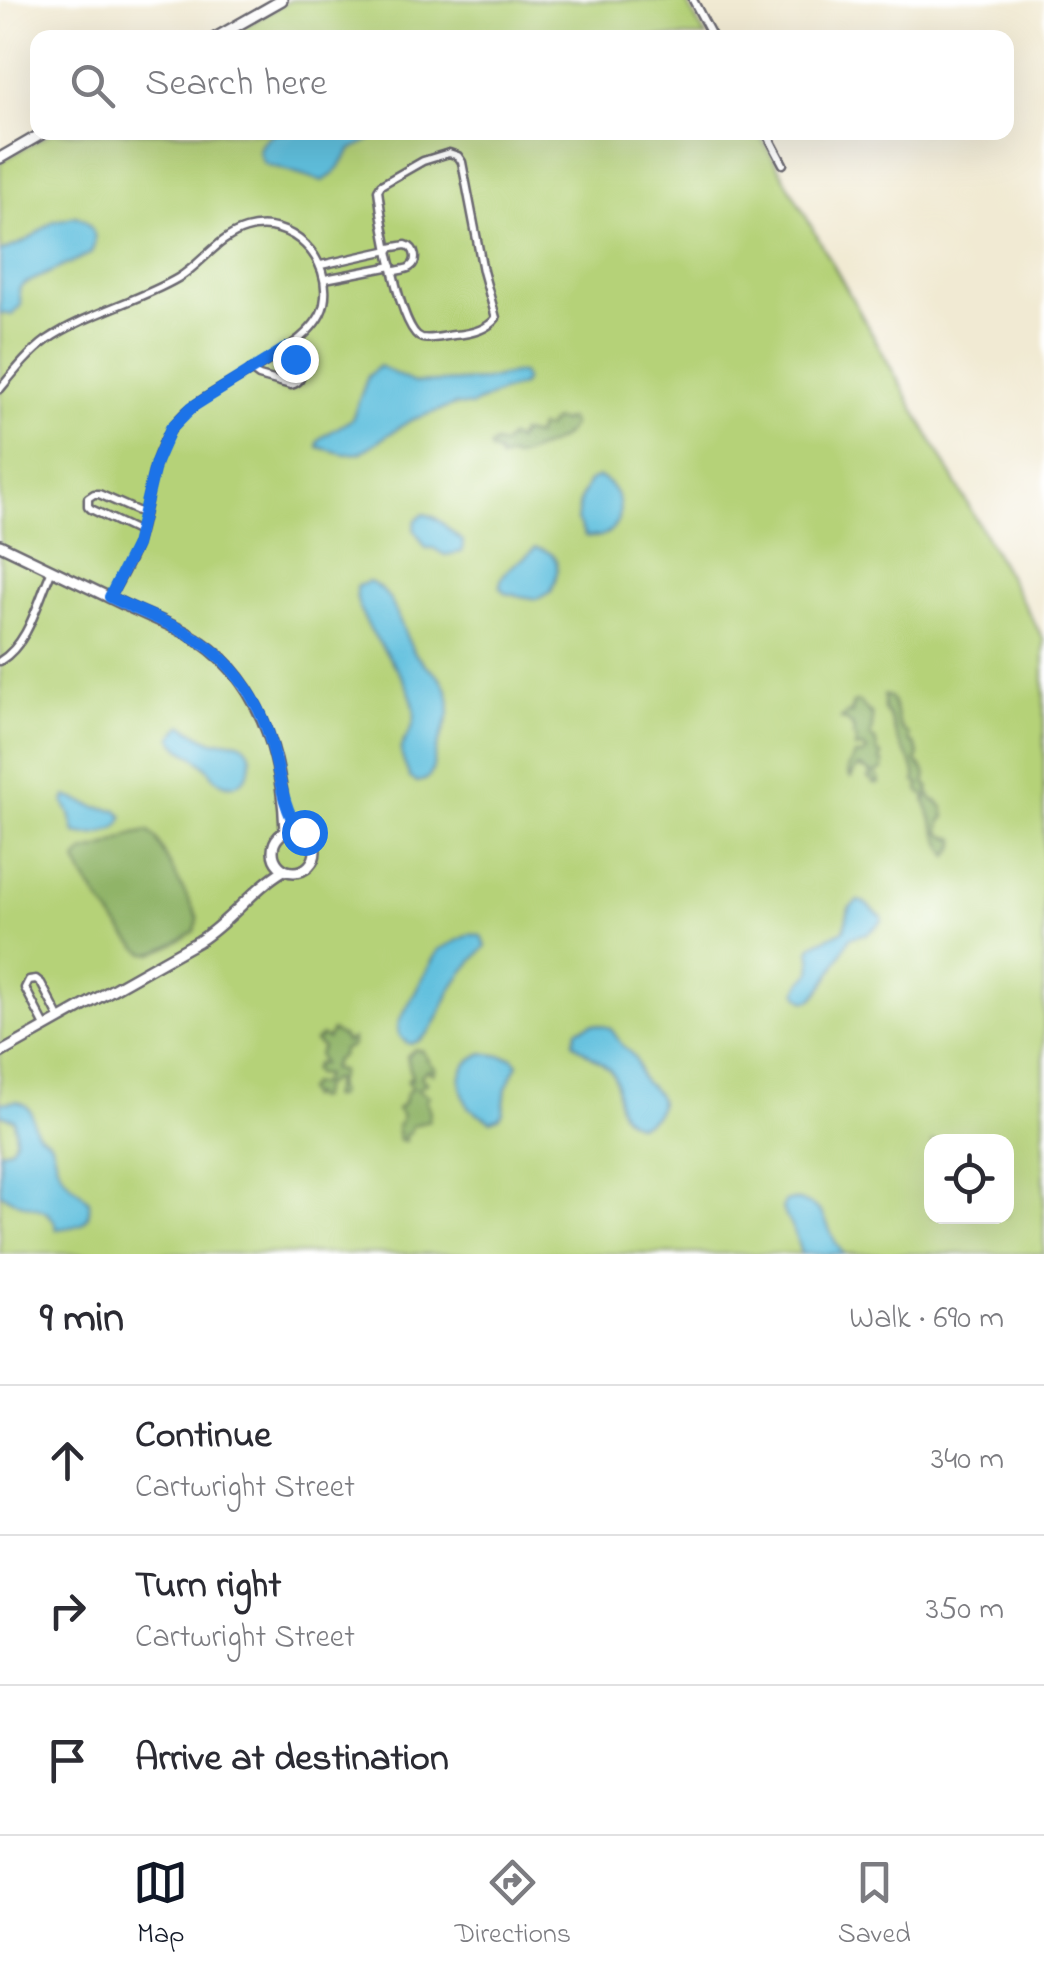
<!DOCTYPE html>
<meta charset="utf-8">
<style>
:root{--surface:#fff;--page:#f2f2f3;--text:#2b2b33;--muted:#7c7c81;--line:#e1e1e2;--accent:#111827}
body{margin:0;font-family:"Indie Flower",sans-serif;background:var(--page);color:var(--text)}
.controls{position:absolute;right:30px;bottom:30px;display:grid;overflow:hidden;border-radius:20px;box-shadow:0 10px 40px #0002}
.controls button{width:90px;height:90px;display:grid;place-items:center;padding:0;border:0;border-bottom:2px solid var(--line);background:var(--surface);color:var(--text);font:50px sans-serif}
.stop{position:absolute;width:30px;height:30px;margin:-22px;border:8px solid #1a73e8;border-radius:50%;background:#fff}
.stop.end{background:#1a73e8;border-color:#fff;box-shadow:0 2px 10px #0008}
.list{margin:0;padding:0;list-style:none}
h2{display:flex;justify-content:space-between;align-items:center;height:130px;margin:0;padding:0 40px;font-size:42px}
h2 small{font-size:32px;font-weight:400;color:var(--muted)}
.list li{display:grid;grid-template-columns:65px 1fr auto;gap:30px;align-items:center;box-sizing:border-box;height:150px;padding:0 40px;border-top:2px solid var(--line)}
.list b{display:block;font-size:38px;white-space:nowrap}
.list p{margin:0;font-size:32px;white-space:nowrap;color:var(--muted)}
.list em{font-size:32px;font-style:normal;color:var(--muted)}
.icon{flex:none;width:55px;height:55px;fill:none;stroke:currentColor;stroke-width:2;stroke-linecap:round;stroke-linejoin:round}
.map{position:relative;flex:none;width:1044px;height:1254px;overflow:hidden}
.search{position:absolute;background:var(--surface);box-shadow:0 10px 40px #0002;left:30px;right:30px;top:30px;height:110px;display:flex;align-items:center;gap:25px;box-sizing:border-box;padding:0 35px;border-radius:20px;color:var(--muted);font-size:38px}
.sheet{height:580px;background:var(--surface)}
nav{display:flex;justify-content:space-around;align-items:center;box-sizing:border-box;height:140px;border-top:2px solid var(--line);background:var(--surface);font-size:28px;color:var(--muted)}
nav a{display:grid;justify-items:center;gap:5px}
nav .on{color:var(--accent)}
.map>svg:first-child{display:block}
.green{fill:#b5d278;stroke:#6c7a5a;stroke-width:2.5;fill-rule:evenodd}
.forest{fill:#90b468;stroke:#596b52;stroke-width:2.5}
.water{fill:#60c0de;stroke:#41718c;stroke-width:2.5}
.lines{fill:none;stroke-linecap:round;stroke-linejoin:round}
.minor-casing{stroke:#6a6870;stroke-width:11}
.tertiary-casing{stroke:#6a6870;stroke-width:14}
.minor{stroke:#fff;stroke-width:6}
.tertiary{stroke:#fff;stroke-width:9}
.route{stroke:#1a73e8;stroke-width:12}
</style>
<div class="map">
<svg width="1044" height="1254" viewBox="0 0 1044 1254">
<rect width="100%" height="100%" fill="#fff"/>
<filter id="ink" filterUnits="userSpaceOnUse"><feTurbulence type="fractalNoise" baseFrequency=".01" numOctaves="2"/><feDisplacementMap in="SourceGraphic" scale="20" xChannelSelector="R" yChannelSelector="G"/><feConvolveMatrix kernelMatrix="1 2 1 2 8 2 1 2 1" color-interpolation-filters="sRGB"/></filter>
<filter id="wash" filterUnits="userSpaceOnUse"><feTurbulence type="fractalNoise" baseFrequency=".0048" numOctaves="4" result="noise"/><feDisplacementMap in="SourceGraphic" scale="40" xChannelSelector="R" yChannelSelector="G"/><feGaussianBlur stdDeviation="2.25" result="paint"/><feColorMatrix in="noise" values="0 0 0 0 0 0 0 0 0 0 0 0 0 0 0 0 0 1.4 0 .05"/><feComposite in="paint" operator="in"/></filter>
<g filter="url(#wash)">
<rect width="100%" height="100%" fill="#f1ead3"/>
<g class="green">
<path d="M291,0H685L706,37L224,38Z"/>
<path d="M53,132L759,133L1044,640V1254H0V162ZM932,1142H1006V1216H932Z"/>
</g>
<g class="forest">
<path d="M567,419L570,420L572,425C564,444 533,450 515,458L511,456L500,459L498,453L491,451L490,447L495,443L503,445L510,437L517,441L521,433L536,436L539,427L546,428L553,421L558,420L561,422Z"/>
<path d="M884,695L890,697C900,712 893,725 909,735V741L915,745L919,755L916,761L925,772L926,784L929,787L928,792L932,799C942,805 943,804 945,817L941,821L940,831L944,836L956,839V845L949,856C941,848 929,812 925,800L927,797L920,793L918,788L920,784L915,782C918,766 904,754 898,740C893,730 894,720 884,710Z"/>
<path d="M855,702H859L872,715V731L870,735L872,739L875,740L878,753L882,755L880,760L883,762V769L875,774L879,778V783H873L872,780L868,778L872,773L860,767L855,770L851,778C843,770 852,763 855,755H863L867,751L863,747L855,748L857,739L853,736C856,727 849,721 841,719L847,713L852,714L851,710L853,708L852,704Z"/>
<path d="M148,831L156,838L198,918L195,931C185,937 157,956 146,953C132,949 79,875 76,860L83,852L107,846L134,834Z"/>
<path d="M332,1031L343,1037L345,1042L352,1039V1046L342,1050L341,1056L334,1061V1066L331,1067L332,1070L341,1071L336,1085L339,1094L336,1097H331L335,1083L333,1079L323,1086L319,1098L315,1099L312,1095L309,1098L306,1090L311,1084H320L325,1075L315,1074L312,1069L315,1067V1064H322L318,1055L322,1047L315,1041L322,1036L327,1039Z"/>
<path d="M415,1049L420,1051L422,1050C425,1055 430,1066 435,1068L433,1074L428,1070L423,1073L421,1078L427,1083L417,1089L429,1096L426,1100L430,1112L429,1120L412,1126L410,1133L405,1135V1141L399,1140L397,1125L400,1124L402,1116L397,1109L404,1103L406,1094L412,1088L407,1082L409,1078L412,1079L407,1056Z"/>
</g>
<g class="water">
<path d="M279,132L383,133L351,150L335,173L323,181L265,164C252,148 263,138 279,132Z"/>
<path d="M76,216C93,223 100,238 90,254L22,285L19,289L21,305L12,315L0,313V252L28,240L52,222Z"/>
<path d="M379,366L414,383L485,380L514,373H522L525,381L521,386L501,392L471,406L455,405L411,420L360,453L345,454L318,447V442L321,438L352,419L368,376Z"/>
<path d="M598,477C634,493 622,545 585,536L577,520L580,500L589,481Z"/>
<path d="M424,514C442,517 448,532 463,541L462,552L445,555L433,548H426L414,529L416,520Z"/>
<path d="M535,548C563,552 560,571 551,592L537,599L505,593L500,587C500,567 524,562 535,548Z"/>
<path d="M369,582C395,591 400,629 414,652C423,667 443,674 448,693C455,716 440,731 436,752C434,759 434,768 430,775C426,781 424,780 417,782L410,778C407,769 400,757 401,748C403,741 409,734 412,727C419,713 411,695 405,682C393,658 350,613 357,586Z"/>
<path d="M182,725C192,729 199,737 209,740C219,744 232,738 241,743C262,754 247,792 224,784C213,780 210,769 201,762C191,753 178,750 172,737Z"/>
<path d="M66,796L96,807L117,810L123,817C118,834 91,837 75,833L70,814L64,802Z"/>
<path d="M858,901L865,903L882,917V921L868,933L850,937C844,948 820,998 810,1000C803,1002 801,997 797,992C804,969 816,986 810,950L813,945L844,930L849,908Z"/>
<path d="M471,934L481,936L486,946C475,959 463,970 454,985C442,1004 436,1038 410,1044C400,1039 396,1033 399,1022L438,950Z"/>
<path d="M592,1024C616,1027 610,1030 623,1046C626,1050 631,1052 634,1057C639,1063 638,1072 642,1079C646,1085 649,1085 654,1090C668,1105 654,1120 638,1125C606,1113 624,1088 611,1071C602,1061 583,1052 573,1042L577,1030Z"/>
<path d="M483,1053L513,1058L518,1064L506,1088L503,1112L500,1117L491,1121L468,1107C457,1081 455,1066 483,1053Z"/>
<path d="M17,1101C38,1109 28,1118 37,1132C40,1136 47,1138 50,1142C55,1151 54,1163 61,1172C68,1184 80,1190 89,1201C92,1226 77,1227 56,1229C53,1201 20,1211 0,1192V1151C19,1150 16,1133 14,1119L0,1114V1103Z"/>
<path d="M792,1200C834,1204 822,1231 844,1254H801L795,1234L782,1209L785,1202Z"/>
</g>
</g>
<g filter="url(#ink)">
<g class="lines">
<g class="minor-casing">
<g id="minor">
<path d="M693,0L713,38"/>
<path d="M766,132L783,164"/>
<path d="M449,153L458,156L462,162L483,271L496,318C487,330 469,334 454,335C445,336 431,340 422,338C399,332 381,215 378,190L381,185L423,161Z"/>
<path d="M388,248C390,248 405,245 406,245C416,248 418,262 410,267C408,269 396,271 393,271"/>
<path d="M321,265L389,250"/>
<path d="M325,279L392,266"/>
<path d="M251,370L259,376L291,385C311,379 295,359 288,347"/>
<path d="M0,389C14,372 29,353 47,340C87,313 137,302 178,278C202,264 218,237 246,229C291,216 333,259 324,304C315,349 217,382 183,415C149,448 151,500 137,542C131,561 120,580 110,597"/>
<path d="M139,532L91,509L88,506V498L94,494H99L144,514"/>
<path d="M0,661C30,643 38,599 52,570"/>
<path d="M46,1028L25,988L29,980L36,979L41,983L60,1019"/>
</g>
</g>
<g class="tertiary-casing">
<g id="tertiary">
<path d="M215,38L282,0"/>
<path d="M0,158L45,132"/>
<path d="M0,545C42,565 83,585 125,605C146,615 168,623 188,634C259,674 283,756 285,832"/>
<circle cx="294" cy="851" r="21"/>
<path d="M0,1053L199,941C231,921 252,889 284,870"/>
</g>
</g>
<use href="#minor" class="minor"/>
<use href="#tertiary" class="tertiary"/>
</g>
</g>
<g class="lines" filter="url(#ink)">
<path class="route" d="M295,359L288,347L192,407L171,428L156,462L136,545L110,597C136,610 163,620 188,634C228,656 259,697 271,742C280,772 281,803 298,830L304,832"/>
</g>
</svg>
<div class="controls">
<button><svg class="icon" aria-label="locate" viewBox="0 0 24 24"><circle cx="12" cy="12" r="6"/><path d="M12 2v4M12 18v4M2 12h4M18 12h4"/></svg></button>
</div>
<div class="stop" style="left:304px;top:832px"></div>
<div class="stop end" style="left:295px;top:359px"></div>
<div class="search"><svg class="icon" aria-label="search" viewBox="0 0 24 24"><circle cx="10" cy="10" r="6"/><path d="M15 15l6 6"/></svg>Search here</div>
</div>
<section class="sheet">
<h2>9 min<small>Walk · 690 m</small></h2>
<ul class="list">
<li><svg class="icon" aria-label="ahead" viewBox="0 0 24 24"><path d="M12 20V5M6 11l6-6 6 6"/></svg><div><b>Continue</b><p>Cartwright Street</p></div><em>340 m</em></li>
<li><svg class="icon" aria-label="right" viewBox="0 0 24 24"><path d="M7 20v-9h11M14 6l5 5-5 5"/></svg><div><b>Turn right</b><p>Cartwright Street</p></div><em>350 m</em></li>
<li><svg class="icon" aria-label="arrive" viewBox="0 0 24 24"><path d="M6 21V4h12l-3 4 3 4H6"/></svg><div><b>Arrive at destination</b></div></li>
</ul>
</section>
<nav>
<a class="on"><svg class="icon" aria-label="map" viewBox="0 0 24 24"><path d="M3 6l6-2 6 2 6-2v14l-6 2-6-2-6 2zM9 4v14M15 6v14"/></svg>Map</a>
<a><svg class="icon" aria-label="directions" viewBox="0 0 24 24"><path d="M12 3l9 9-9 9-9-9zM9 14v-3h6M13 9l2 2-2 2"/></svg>Directions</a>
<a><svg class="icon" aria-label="saved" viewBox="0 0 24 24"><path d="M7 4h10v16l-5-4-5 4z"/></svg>Saved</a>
</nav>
